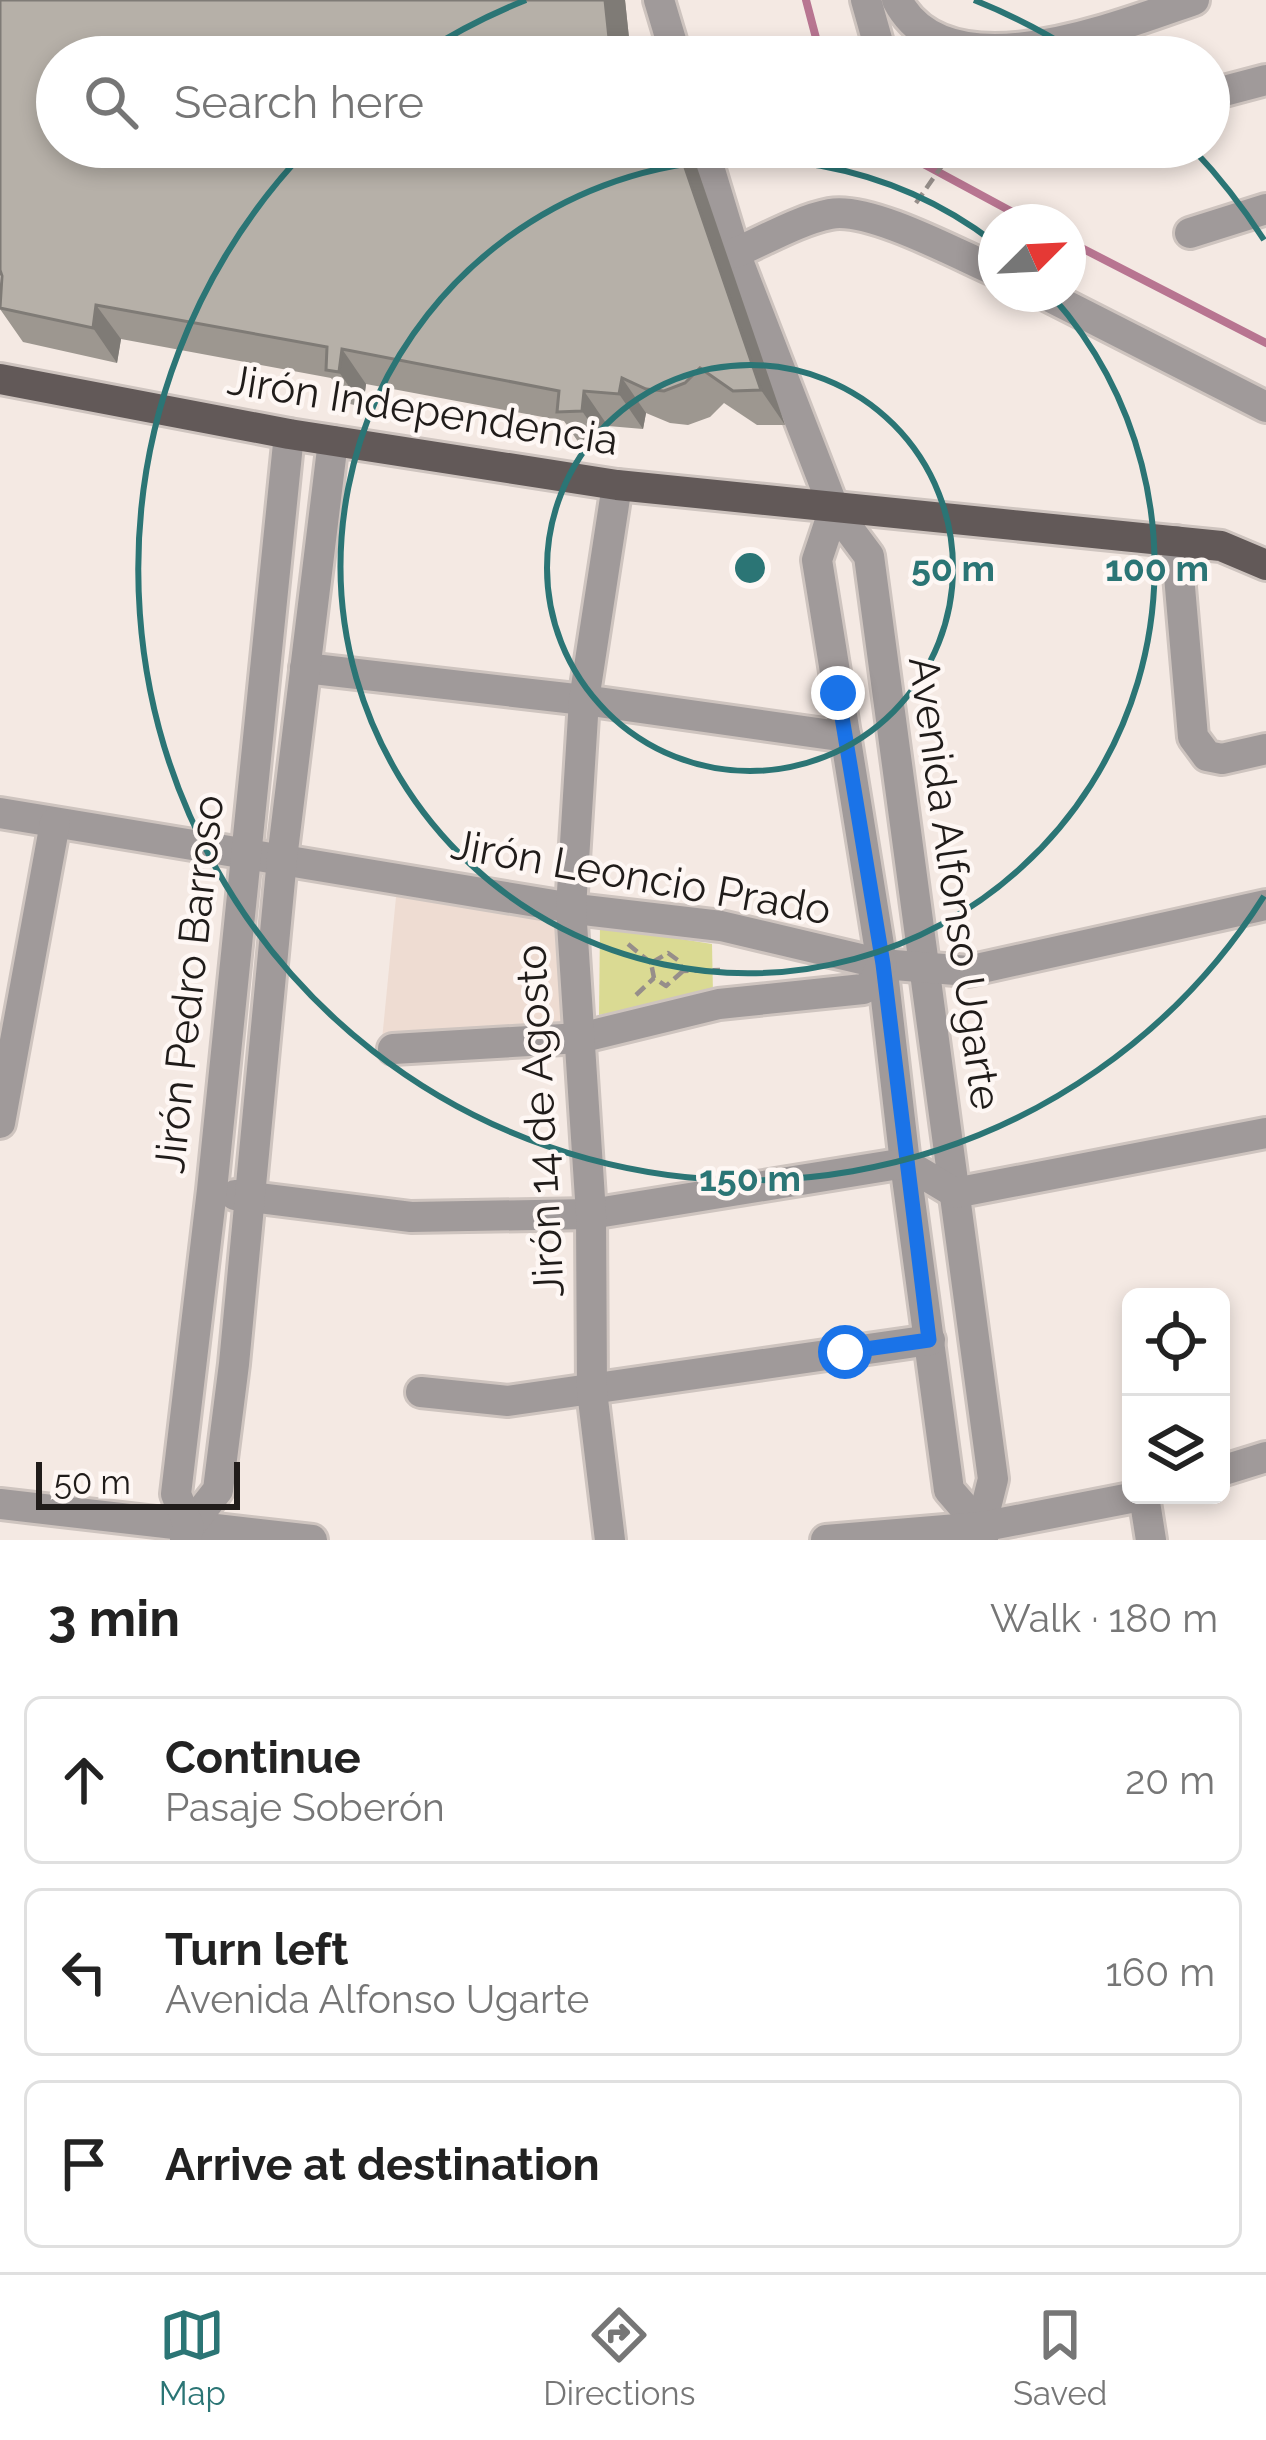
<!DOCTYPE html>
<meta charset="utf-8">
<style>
:root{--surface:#fff;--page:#f6f6f6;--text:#222;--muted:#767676;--line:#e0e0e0;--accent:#2b7575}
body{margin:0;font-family:Raleway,sans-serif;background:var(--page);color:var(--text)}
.controls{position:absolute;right:36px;bottom:36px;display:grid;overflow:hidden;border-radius:18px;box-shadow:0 6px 18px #0003}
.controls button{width:108px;height:108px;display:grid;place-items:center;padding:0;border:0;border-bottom:3px solid var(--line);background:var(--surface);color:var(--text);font:60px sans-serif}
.compass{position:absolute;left:978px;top:204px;width:108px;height:108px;border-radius:50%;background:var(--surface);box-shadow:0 6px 18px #0003;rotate:66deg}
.scale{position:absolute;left:36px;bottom:30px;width:204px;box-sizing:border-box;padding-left:12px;border:6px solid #201c1a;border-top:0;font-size:33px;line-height:42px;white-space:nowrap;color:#201c1a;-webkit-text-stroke:9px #fef7f4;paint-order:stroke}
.stop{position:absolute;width:36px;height:36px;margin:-27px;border:9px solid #1a73e8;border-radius:50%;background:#fff}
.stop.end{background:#1a73e8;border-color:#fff;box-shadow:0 3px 12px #0008}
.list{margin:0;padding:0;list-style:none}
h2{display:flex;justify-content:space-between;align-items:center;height:156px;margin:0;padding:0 48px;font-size:51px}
h2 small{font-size:39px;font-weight:400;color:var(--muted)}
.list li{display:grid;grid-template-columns:78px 1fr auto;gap:36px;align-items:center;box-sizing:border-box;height:168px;margin:0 24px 24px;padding:0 24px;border:3px solid var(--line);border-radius:18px}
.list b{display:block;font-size:45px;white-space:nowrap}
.list p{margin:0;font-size:39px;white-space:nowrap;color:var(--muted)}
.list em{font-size:39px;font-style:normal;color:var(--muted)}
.icon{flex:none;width:66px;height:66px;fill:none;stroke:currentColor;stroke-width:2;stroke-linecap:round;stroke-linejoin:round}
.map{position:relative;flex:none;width:1266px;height:1540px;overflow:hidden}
.search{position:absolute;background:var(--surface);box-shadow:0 6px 18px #0003;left:36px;right:36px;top:36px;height:132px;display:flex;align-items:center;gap:30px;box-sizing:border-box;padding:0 42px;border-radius:66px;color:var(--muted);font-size:45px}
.sheet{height:732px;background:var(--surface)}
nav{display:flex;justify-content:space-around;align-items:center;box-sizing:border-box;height:168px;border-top:3px solid var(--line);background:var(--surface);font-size:33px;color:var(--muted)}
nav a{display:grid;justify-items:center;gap:6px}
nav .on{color:var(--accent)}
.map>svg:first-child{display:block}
.built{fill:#eedcd2}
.green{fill:#dada93}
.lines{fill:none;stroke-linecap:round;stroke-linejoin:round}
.stream{stroke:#b87591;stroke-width:8}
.minor-casing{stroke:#cec4bf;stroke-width:36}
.major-casing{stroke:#cec4bf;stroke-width:36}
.path{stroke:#968e8a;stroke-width:4.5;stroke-dasharray:12 6;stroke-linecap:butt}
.minor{stroke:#a09a9a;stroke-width:30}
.major{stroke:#625958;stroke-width:30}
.wall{fill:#9d9790}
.shaded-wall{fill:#7f7b76}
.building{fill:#b6b0a8;stroke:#7f7b76;stroke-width:3}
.route{stroke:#1a73e8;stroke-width:15}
.ring{fill:none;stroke:#2b7575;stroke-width:6}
.labels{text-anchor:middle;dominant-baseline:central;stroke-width:9;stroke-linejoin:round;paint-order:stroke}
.street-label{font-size:42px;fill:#201c1a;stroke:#fef7f4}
.centre{fill:#2b7575;stroke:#fef7f4;stroke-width:6}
.ring-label{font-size:36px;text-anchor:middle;font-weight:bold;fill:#2b7575;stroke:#fef7f4;stroke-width:9;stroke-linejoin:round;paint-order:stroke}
</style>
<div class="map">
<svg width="1266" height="1540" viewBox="0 0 1266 1540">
<rect width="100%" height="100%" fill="#f4e9e3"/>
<path class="built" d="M397,887L560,918L566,1028L382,1040Z"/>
<path class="green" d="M600,926L712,944L713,995L599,1015Z"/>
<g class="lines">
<g class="stream">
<path d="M806,0L821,57"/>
<path d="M892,147L1031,222"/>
<path d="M1068,241L1266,343"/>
</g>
<g class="minor-casing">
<g id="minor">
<path d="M659,0L676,57"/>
<path d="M866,0L882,57"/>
<path d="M897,0C946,96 1118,26 1194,0"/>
<path d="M1209,95L1266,80"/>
<path d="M703,147L735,253L834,509L869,556L993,1479L981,1527L983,1540"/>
<path d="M1190,233L1266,209"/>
<path d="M735,253C765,240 799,220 830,214C869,206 959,255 996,271"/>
<path d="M1044,294L1266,407"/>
<path d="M834,509L817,560L882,964L905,1163L949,1490L981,1527"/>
<path d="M1176,541L1193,737L1207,756L1222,759L1266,749"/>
<path d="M305,668L584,700L846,737"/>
<path d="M0,813L584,910L721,926L882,964L968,971L1266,905"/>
<path d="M393,1049L580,1038L719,1004L863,989L873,984L882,964"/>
<path d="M0,1123L55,823"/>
<path d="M235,1195L411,1217L591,1214L905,1163L955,1193L1266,1133"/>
<path d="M421,1392L508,1401L930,1340"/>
<path d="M1221,1471L1266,1457"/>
<path d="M1144,1496L1151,1540"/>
<path d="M0,1504L312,1540"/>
<path d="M189,1527L218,1490L234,1364L282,859L333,441"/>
<path d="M185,1540L189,1527L176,1494L212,1190L289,434"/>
<path d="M610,1540L592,1391L591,1214L571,908L584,700L617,485"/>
<path d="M826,1540L981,1527L1146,1495"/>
</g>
</g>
<g class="major-casing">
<path id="major" d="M0,379L289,434L617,485L1221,546L1266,565"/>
</g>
<g class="path">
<path d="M916,203L955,147"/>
<path d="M628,944L651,963"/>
<path d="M683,971L666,986L654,978L651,963L668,953L679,961L683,971L720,970"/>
<path d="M636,995L654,978"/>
</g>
<use href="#minor" class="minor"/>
<use href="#major" class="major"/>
</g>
<path class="wall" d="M0,0H625L631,57H57L691,150L785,425H757L724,403L710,417L688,425L670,423L646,413L643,429L608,426L606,446H581L564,421L366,384L363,407L350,404L331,378L121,339L117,363L23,342L0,309L2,276Z"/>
<g class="shaded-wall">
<path d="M605,0H625L631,57H611Z"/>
<path d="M678,147H689L691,150L785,425L761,390Z"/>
<path d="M96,305L121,339L117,363L93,328Z"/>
<path d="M342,349L366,384L363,407L339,372Z"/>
<path d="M622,378L646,413L643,429L619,394Z"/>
<path d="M584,391L608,426L606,446L582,411Z"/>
</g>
<path class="building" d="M0,0H605L611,57H57V147H678L761,390L733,391L700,368L685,383L664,391L646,389L622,378L619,394L584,391L582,411L557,412L559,391L342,349L339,372L326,370L327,347L96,305L93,328L0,308L2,276L0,270Z"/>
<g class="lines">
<path class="route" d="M838,693L883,964L929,1340L845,1352"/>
</g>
<g class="ring">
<circle cx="750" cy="568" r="203"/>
<path d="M1052 296A407 407 0 1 1 995 243"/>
<path d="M1264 896A610 610 0 1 1 308 148M418 56A610 610 0 0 1 526 0M974 0A610 610 0 0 1 1082 56M1192 148A610 610 0 0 1 1264 240"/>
</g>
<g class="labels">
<g class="street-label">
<text transform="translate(423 410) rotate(9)">Jirón Independencia</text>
<text transform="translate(641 877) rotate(10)">Jirón Leoncio Prado</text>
<text transform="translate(955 883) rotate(82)">Avenida Alfonso Ugarte</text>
<text transform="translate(189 984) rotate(-84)">Jirón Pedro Barroso</text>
<text transform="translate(540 1121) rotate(-93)">Jirón 14 de Agosto</text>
</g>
</g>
<circle cx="750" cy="568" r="18" class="centre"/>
<g class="ring-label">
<text x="953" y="581">50 m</text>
<text x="1157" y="581">100 m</text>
<text x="750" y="1191">150 m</text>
</g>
</svg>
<div class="controls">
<button><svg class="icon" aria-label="locate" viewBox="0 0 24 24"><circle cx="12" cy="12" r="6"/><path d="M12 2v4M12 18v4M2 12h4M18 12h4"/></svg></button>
<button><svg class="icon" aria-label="layers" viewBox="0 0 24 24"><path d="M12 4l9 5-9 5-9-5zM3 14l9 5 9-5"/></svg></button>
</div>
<svg class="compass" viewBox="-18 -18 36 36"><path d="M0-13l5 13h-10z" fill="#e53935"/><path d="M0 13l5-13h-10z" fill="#767676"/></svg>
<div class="scale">50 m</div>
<div class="stop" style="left:845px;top:1352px"></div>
<div class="stop end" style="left:838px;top:693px"></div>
<div class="search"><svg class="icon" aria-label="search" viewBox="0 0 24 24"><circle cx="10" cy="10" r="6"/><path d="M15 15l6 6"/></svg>Search here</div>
</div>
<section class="sheet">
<h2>3 min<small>Walk · 180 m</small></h2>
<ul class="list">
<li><svg class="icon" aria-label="ahead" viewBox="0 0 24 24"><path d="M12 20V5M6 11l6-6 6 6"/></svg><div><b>Continue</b><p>Pasaje Soberón</p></div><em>20 m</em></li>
<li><svg class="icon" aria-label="left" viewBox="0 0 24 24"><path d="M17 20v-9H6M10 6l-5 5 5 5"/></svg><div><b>Turn left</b><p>Avenida Alfonso Ugarte</p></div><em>160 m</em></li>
<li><svg class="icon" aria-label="arrive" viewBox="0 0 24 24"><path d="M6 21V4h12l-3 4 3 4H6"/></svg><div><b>Arrive at destination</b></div></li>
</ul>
</section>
<nav>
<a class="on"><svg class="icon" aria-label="map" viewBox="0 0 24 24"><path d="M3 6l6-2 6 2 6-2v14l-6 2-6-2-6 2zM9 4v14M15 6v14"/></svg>Map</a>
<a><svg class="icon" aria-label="directions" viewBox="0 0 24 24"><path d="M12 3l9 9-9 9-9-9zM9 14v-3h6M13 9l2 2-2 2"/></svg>Directions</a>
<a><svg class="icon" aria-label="saved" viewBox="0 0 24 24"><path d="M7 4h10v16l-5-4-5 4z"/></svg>Saved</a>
</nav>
